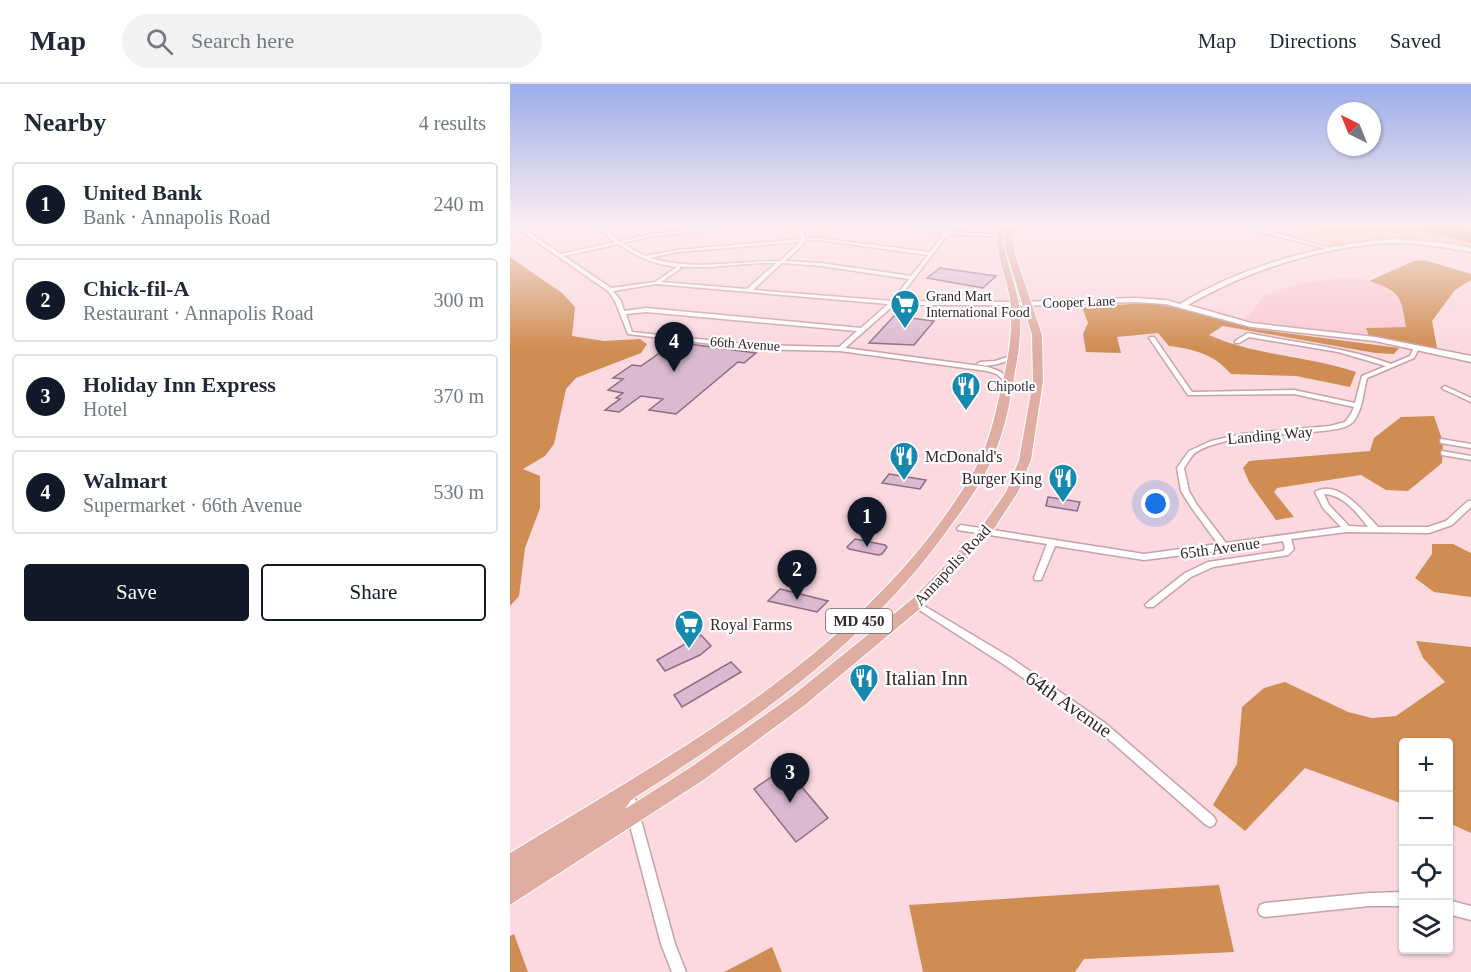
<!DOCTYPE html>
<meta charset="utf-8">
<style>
:root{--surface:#fff;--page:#f2f2f3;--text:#1f2937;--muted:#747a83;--line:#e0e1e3;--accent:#111827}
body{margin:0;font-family:Georgia,serif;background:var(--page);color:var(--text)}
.controls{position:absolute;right:18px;bottom:18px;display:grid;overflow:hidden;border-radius:6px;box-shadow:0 2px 4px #0004}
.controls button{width:54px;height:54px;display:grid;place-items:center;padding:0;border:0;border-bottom:2px solid var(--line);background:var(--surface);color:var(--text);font:30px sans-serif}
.compass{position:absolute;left:817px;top:18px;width:54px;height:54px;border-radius:50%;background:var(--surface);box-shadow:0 2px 4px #0004;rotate:317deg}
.you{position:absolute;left:646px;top:420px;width:21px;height:21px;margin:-15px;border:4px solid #fff;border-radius:50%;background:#1a73e8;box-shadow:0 0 0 9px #1a73e833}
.badge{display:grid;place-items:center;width:39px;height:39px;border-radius:50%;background:var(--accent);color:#fff;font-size:20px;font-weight:700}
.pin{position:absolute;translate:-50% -50px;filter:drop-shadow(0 2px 3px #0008)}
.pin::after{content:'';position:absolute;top:32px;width:21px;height:18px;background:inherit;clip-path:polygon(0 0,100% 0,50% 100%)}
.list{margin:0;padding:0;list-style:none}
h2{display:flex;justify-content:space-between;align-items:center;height:78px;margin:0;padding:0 24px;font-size:26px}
h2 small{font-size:20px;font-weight:400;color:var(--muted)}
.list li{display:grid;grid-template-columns:39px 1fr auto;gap:18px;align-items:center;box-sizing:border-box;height:84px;margin:0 12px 12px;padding:0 12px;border:2px solid var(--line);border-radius:6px}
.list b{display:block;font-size:22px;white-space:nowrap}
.list p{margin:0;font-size:20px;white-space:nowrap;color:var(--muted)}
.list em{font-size:20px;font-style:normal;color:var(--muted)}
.actions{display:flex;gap:12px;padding:18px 24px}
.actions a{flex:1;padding:14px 0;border:2px solid var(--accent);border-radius:6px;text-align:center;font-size:21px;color:var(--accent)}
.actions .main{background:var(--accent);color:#fff}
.icon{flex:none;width:33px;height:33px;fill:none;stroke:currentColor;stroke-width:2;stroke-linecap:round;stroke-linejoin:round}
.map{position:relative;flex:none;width:961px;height:888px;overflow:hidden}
header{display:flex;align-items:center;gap:36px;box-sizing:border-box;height:84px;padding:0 30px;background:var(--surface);border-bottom:2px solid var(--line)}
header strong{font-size:28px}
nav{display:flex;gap:33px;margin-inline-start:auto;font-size:21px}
.search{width:420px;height:54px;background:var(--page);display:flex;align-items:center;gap:15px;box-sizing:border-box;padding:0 21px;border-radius:33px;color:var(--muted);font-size:22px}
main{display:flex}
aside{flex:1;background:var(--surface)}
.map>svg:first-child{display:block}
.built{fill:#fac8d2}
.green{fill:#fdc18f}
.forest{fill:#cf8d53}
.building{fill:#dbbad1;stroke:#8c6e83;stroke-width:1.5}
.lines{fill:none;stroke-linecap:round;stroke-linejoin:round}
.street-casing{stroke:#c9a1a8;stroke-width:3}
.secondary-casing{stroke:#c9a1a8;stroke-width:3}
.primary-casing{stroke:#fff;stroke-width:2}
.street{fill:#fff;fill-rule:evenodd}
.secondary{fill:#fff;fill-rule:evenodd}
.primary{fill:#e0ada3;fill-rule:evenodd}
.labels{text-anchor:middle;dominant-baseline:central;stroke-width:4.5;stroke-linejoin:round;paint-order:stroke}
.far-poi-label{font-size:14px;fill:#362629;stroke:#fff;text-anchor:start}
.far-street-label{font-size:14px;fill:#362629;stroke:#fff}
.shield{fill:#fff;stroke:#726769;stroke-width:1.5}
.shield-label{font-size:15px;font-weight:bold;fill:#362629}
.street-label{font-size:16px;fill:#362629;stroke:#fff}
.poi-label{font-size:16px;fill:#362629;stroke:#fff;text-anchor:start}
.near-poi-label{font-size:20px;fill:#362629;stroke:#fff;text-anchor:start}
.near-street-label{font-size:20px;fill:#362629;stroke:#fff}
</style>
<header>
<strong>Map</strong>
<div class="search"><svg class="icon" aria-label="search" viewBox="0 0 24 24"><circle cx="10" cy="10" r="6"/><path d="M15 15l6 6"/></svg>Search here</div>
<nav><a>Map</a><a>Directions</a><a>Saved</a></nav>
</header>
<main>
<aside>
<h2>Nearby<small>4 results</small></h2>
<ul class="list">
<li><span class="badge">1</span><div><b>United Bank</b><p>Bank · Annapolis Road</p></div><em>240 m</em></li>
<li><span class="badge">2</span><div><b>Chick-fil-A</b><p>Restaurant · Annapolis Road</p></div><em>300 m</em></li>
<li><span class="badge">3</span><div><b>Holiday Inn Express</b><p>Hotel</p></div><em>370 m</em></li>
<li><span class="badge">4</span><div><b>Walmart</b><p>Supermarket · 66th Avenue</p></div><em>530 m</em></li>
</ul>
<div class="actions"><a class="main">Save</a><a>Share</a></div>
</aside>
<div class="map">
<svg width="961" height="888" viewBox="0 0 961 888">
<rect width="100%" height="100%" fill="#fbd9df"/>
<path class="built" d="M832,194L854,195L881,204L892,215L896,243L857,244L859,252L735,236L755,211L793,199Z"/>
<path class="green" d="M838,140H905L919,149L961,159V166L881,156L821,163L793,149Z"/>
<g class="forest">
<path d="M905,140H942L961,148V159L919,149Z"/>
<path d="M0,173L52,209L65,223L62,252L94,257L130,255L137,260L131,269L66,294L56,305L44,360L35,372L13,385L30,392V424L15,464L9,512L0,522Z"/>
<path d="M915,176L961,190V196L945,206L922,237L927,264L859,252L856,244L896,243C891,211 890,207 859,197L904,177Z"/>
<path d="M636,219L664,223L744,245L889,264L884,270L865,269L713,242L699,251C746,272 797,272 846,288L840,303L786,292L721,290C704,270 684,265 659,262L648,249L607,253L611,269L576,268L573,250L578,239L572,223Z"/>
<path d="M924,332L933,358L932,379L898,407L876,406L851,391L767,404L764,408L784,433L766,436L739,398L733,384L739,377L860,367L864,354L891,333Z"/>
<path d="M922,460H943L961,469V513L924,508L905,494L922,470Z"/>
<path d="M906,557L961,563V749L939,739L938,658H894L893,720L795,684L735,747L703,721L727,680L732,623L754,604L775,598L838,628L862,634L886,632L935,598L913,574Z"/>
<path d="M709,801L724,868L574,875L565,888H413L399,821Z"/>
<path d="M4,850L18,888H0V852Z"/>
<path d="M262,863L272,888H214Z"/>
</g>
<g class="building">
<path d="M430,184L486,192L473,204L417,194Z"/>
<path d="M384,232L424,237L404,261L359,259Z"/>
<path d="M165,258L246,269L234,279L228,278L166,330L139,326L153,315L131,312L109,328L95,326L110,315L106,314L113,309L98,306L113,295L103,294L122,281L131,282Z"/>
<path d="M379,390L416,396L410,405L372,399Z"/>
<path d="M538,413L570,418L567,427L536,422Z"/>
<path d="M345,455L375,461L377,463L372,470L368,471L339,465L337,463Z"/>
<path d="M270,505L318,517L307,528L258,517Z"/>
<path d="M191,551L201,562L190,571L155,587L147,576Z"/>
<path d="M221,578L231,588L172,623L164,611Z"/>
<path d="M275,683L318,734L286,758L244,705Z"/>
</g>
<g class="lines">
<g class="street-casing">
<g id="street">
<path d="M1,140H6L51,170L105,158L83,140H88L109,157L143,150L249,140H269L143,152L112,159L135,172L167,166L291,155L287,140H291L295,155L308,154L420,168L434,150L377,140H389L436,148L442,140H446L440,148L500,151V152L498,153L438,150L387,217L505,218L508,220L507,221H384L335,264L478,283L491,288L500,297L499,298H495L487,290L477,287L330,267L244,265L118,250L105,217L98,207ZM308,156L418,171L401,192L311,179L275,177L292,162L294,157ZM290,158L270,177C225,177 183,187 140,174L167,168ZM108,160C127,173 143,180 167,183L145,198L101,204L54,172ZM250,179H266L237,205L151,198L170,185V183H200ZM272,179L311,182L399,195L382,217L243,206ZM146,200L378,220L351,244L136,224L114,227L111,217L103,207ZM136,228L347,247L329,263L244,261L122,248L116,230Z"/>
<path d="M737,140H743L755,146L819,164L817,165L751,148Z"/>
<path d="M738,249C786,259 835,263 881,280L900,272L904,263L909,264L904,274L857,294C853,308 853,326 843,338C836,345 821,346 812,347C779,351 712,350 685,369C681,372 678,379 674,384L679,407L687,421L716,459L831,443L813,424L805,408C828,394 854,428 868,443H918L936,437L958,417H961V423L942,441L919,449L837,448L781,455L784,465L778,471L703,483L681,493L643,523H637L635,521L637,519L675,489L698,478L773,467L775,464L773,457L714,466L634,476L545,462L532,494L531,496H525L524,494L537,460L448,446L447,444L451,441L634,470L708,460L681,423L671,407L667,384L679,367L701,357L732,350L820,342L835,338L841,330L844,323L784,310L678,311L639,254L640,253H644L682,308L784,306L845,319L852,292L876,282L828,268L739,253L729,259H725V257ZM814,410C834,411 847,429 858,443L839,442L819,421Z"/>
<path d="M501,272L504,274L503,275C492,279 478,284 467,280L470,278L485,277Z"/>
<path d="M935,302L961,314V318L933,305L932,304Z"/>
<path d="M931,355L961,360V364L931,359L930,357Z"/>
<path d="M932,367L961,372V376L932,371L931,369Z"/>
<path d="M406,517L501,574L595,639L704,733L706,737L704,741L700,743L696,741L587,645L493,580L403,522L401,520L403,518Z"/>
<path d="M117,702L121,703L123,707L165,860L176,888H162L151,860L111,707L113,703Z"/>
<path d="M894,808V822H859L755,833L750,831L748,826L750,821L755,819L859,809Z"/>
<path d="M938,816L961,822V836L938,830Z"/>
</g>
</g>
<g class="secondary-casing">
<path id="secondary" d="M886,155L935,159L961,164V168C935,163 909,159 883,159C815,161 736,187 678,221L741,239L865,253L961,272V278L865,257L741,243L656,220L625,218L505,222L501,220L505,218L625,214L656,216L670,220C732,182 814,159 886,155Z"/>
</g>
<g class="primary-casing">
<path id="primary" d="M488,140H494C490,166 502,186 507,211C513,235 510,263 505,287C501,315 495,345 484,371C473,397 456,421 439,444C358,559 239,641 121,716L115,725L181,683L283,611L401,516L470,445L496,408L509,376L523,297L522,251L496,167L494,152L498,140H504L502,152L504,167L532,251L533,297L521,376L508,408L480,451L411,524L295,621L195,695L0,821V769C152,676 321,586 429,440C445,418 461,395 472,371C481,350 486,327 491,305C498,277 504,245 500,215C496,189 483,168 488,140Z"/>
</g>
<use href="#street" class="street"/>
<use href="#secondary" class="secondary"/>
<use href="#primary" class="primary"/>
</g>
<linearGradient id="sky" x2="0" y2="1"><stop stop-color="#9cade9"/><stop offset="0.53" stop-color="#fdeef1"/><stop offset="1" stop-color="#fdeef1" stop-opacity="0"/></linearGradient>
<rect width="961" height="265" fill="url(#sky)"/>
<defs>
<g id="supermarket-pin" transform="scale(1.5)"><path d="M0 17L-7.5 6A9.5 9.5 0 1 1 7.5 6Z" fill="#1788ae" stroke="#fff"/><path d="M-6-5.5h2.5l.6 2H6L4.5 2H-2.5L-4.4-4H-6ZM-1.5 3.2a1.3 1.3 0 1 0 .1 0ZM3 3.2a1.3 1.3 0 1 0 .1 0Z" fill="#fff"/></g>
<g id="restaurant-pin" transform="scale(1.5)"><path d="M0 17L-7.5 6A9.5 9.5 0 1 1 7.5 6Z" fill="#1788ae" stroke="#fff"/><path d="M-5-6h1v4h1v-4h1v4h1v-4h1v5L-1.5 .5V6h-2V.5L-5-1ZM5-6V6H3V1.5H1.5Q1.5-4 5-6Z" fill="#fff"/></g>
</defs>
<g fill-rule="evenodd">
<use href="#supermarket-pin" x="395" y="220"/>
<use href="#restaurant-pin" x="456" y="302"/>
<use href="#restaurant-pin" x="394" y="372"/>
<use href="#restaurant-pin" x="553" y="394"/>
<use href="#supermarket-pin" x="179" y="540"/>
<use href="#restaurant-pin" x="354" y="594"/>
</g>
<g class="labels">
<g class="far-poi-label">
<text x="416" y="212">Grand Mart<tspan x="416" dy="16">International Food</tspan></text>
<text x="477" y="302">Chipotle</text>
</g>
<g class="far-street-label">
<text transform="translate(569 218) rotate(-2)">Cooper Lane</text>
<text transform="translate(235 260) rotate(4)">66th Avenue</text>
</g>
<rect class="shield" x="316" y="525" width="66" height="24" rx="4.5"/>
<g class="shield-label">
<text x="349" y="537">MD 450</text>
</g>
<g class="street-label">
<text transform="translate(760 351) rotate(-5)">Landing Way</text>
<text transform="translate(710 464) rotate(-8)">65th Avenue</text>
<text transform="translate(442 481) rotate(-47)">Annapolis Road</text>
</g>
<g class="poi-label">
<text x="415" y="372">McDonald's</text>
<text x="532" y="394" text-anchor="end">Burger King</text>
<text x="200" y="540">Royal Farms</text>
</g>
<g class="near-poi-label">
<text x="375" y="594">Italian Inn</text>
</g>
<g class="near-street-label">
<text transform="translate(559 620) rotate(35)">64th Avenue</text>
</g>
</g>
</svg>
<div class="controls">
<button>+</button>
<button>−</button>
<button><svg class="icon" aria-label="locate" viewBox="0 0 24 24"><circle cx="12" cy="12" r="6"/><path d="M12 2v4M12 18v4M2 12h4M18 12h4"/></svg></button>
<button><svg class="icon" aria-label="layers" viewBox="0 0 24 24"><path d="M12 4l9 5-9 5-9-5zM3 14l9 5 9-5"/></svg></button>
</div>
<svg class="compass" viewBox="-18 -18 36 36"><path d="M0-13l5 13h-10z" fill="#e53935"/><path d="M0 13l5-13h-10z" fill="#747a83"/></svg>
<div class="you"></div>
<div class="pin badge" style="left:357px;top:463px">1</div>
<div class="pin badge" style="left:287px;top:516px">2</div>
<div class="pin badge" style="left:280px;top:719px">3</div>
<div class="pin badge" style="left:164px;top:288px">4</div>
</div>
</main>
